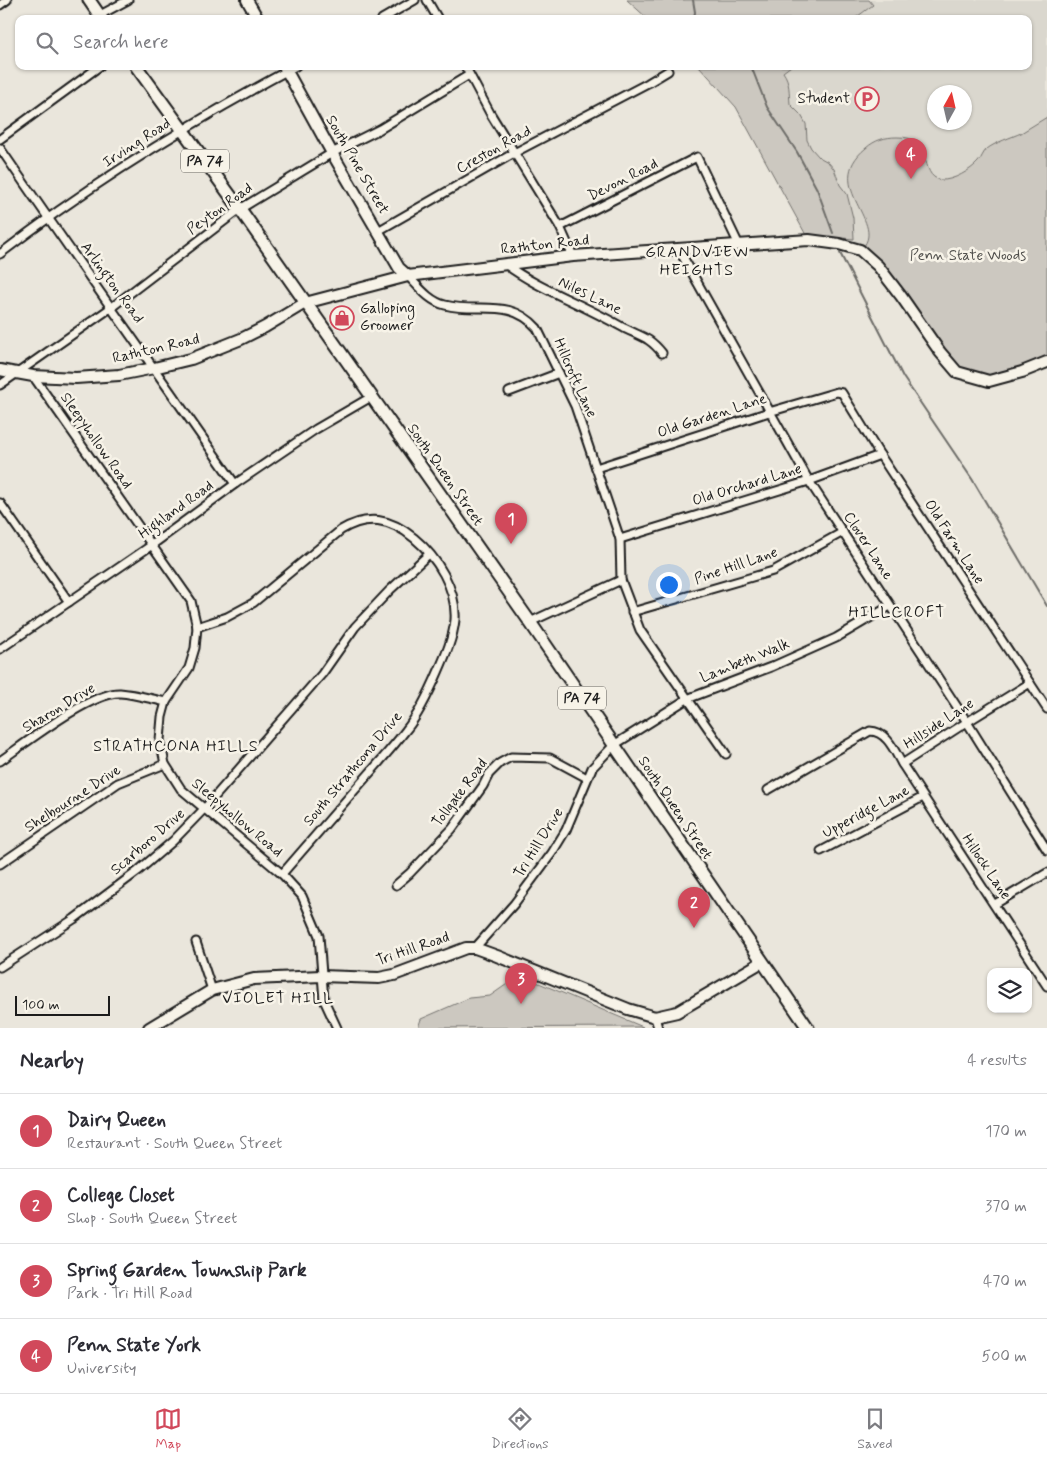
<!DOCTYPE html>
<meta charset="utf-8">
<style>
:root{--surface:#fff;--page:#f7f7f7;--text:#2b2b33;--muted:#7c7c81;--line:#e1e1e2;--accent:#d1495b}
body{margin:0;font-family:Mynerve,sans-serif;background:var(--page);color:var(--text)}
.controls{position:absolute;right:15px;bottom:15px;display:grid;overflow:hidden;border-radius:10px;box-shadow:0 1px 4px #0004}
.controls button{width:45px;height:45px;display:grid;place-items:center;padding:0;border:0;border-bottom:1px solid var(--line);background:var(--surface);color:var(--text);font:25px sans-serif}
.compass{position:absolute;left:927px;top:85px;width:45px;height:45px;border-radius:50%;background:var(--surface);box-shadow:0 1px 4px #0004;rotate:8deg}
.scale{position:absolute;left:15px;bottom:12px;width:95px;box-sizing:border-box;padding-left:5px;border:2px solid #1c1c1c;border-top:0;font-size:14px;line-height:18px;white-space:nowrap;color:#1c1c1c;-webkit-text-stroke:4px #f7f3e8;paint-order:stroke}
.you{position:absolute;left:668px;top:584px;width:18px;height:18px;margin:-12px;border:4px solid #fff;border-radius:50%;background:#1a73e8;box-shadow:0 0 0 8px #1a73e833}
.badge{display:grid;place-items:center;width:32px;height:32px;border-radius:50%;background:var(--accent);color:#fff;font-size:16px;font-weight:700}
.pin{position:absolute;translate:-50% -41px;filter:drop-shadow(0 1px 2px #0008)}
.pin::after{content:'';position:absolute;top:26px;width:18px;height:15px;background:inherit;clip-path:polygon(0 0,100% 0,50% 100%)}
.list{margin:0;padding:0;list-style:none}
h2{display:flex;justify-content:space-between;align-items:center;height:65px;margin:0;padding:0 20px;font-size:21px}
h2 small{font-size:16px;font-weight:400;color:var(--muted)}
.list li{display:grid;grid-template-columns:32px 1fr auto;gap:15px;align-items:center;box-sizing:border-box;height:75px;padding:0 20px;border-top:1px solid var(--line)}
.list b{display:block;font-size:19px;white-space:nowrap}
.list p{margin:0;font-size:16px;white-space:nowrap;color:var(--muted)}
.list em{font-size:16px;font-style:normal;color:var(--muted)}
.icon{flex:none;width:28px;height:28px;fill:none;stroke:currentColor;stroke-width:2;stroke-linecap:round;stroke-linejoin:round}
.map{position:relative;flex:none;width:1047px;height:1028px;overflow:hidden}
.search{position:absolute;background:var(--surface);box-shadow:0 1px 4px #0004;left:15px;right:15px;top:15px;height:55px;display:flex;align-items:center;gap:12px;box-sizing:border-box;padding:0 18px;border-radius:10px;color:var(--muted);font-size:19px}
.sheet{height:365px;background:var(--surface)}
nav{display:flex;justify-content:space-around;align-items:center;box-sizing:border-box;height:70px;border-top:1px solid var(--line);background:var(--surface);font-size:14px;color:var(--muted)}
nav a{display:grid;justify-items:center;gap:2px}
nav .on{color:var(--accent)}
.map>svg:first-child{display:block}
.built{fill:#dad7ce;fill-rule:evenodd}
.green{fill:#ccc8c0;stroke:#74726e}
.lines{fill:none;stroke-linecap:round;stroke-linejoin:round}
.stream{stroke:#6d6c68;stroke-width:2}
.street-casing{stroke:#1c1c1c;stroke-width:11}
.secondary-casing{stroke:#1c1c1c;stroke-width:14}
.primary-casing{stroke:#1c1c1c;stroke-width:15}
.street{stroke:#f7f3e8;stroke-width:7}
.secondary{stroke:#f7f3e8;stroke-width:10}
.primary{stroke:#f7f3e8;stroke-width:11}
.labels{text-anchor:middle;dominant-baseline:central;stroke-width:5;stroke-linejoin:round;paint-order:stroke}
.shield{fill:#f7f3e8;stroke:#5e5c59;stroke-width:1}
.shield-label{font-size:14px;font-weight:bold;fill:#1c1c1c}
.poi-label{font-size:15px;fill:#1c1c1c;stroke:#f7f3e8;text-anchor:end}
.street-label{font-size:15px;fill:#1c1c1c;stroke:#f7f3e8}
.park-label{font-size:15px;fill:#51504d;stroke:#f7f3e8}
.neighbourhood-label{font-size:16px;letter-spacing:1px;fill:#1c1c1c;stroke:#f7f3e8}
</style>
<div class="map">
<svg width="1047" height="1028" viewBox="0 0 1047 1028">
<rect width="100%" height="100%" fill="#eae6dc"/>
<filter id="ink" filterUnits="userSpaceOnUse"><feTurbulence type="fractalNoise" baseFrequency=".02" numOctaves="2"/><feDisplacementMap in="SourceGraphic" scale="10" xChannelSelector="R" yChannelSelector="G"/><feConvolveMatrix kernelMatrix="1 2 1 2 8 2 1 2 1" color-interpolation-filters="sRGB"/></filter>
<g filter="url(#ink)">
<path class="built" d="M869,0H1047V362L865,246L806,235L736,107L791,66H1028V19H854L873,5ZM934,92H964V122H934Z"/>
<g class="green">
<path d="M627,0H869L873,5L854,19H648Z"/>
<path d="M699,66H791L783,72C790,81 789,93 790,104L801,115L806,124L807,140L811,148L819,157L828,162L834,169L840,185L847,194L853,218L854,239L806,235L736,107Z"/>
<path d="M1047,117V362L989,381L957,372L860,250C891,224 819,186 866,148C875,140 885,137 897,137C936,136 917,176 941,180C953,181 971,170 978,162C982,158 983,152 987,149C994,143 1012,137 1021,133C1030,128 1038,122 1047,117Z"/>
<path d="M520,975L643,1027L418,1028L421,1019L469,998L490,996Z"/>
</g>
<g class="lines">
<g class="stream">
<path d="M693,0L695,12L694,19"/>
<path d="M751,66L767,107L797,152L817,189L833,233"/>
<path d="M840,253L903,377L972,479L1047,606"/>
</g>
<g class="street-casing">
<g id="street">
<path d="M427,0L438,19"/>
<path d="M0,5L7,0"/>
<path d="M100,15L128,0"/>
<path d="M382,19L415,0"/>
<path d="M465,66L490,113L560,227L573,256"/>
<path d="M0,139L100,66"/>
<path d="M0,148C77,261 157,372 235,484"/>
<path d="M560,227L697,157L739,245"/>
<path d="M378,231L514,153L648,83L668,71"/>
<path d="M678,248L809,481L967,722L1047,850"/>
<path d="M0,254C93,182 193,121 296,66"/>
<path d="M505,264C525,279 546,289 569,300C588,309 606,318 624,328C642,337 649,337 662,353"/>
<path d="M408,276C419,287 429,301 445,305C479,314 509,297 537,328L575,406L620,539L621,580L640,630L726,754"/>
<path d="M33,376L191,601L197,627L195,648L189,668L166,702L162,717L160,740L165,764L181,789L282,874L302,896L319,936L324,1000L337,1028"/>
<path d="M0,385L112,307L240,209L332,153L380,129L469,75"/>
<path d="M509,392L559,373"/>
<path d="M596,468L769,412L837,392L842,393L880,455L1047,709"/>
<path d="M0,503L69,602"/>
<path d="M620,539L809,481L880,455"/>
<path d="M632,612L773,571L843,532"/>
<path d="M530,622L621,580"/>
<path d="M197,627L227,617L253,603L341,530C367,514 390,518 414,538C437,557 457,589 455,620C453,638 446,654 439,670C430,691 420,713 406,730C390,751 371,771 354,791C330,819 306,846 282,874"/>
<path d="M0,649L152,545L235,484L316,429L371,397"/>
<path d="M0,761C26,743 91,692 120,693C135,694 151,699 166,702"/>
<path d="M902,764L1047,986"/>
<path d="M768,790L870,731C887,731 895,752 902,764L967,722L1030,683"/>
<path d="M821,851L923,797"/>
<path d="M0,864L118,783L165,764"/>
<path d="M396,885L410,873L452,829L483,786L489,774L500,763L511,757L550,758L587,778"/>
<path d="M995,904L1047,873"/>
<path d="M196,942L212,990"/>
<path d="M475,948L514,904L552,853L566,830L592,768L614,745L687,699L771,667L836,638L890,606"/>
<path d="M0,967L74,919L138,871L173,841L204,809L322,674L355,627L390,590L429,554"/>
<path d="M655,1017L658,1028"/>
</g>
</g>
<g class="secondary-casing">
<g id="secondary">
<path d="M247,0L258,19"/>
<path d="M284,66L332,153L399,268L408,276"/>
<path d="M0,370L33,376L76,378L119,375L154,368L191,359L241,339L265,327L305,303L408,276L573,256L809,240L839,244L860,250L878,266L901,296L940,352L957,372L989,381L1022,372L1047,362"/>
<path d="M149,1028L212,990L254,979L321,976L379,978L394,975L466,948H475L497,956L628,1009L655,1017L677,1012L762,962"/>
</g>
</g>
<g class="primary-casing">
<g id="primary">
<path d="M89,0L102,19"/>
<path d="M136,66L240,209L530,622L808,1028"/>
</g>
</g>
<use href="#street" class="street"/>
<use href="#secondary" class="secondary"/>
<use href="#primary" class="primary"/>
</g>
</g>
<defs>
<g id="parking-ring" transform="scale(1.25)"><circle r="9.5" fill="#f7f3e8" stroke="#d1495b" stroke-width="1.5"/><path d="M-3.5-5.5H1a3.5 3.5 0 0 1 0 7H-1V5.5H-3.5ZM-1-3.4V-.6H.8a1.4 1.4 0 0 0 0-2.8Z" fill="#d1495b"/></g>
<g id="shop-ring" transform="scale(1.25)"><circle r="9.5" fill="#f7f3e8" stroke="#d1495b" stroke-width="1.5"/><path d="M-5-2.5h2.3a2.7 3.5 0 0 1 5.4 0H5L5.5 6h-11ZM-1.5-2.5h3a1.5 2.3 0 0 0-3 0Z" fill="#d1495b"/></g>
</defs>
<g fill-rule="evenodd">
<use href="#parking-ring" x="867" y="99"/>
<use href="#shop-ring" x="342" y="318"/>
</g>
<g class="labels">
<g class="shield">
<rect x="181" y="149.5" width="48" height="23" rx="4"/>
<rect x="558" y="686.5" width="48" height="23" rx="4"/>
</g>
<g class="shield-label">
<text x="205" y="161">PA 74</text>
<text x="582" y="698">PA 74</text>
</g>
<g class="poi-label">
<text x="850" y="99">Student</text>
<text x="360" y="309" text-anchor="start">Galloping<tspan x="360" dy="17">Groomer</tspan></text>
</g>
<g class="street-label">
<text transform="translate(137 143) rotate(-33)">Irving Road</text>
<text transform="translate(494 150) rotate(-29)">Creston Road</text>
<text transform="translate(357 165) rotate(60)">South Pine Street</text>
<text transform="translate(623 180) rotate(-27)">Devon Road</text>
<text transform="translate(220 209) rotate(-36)">Peyton Road</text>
<text transform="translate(545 245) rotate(-6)">Rathton Road</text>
<text transform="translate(112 283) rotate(54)">Arlington Road</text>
<text transform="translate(590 296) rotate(26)">Niles Lane</text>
<text transform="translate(156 349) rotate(-13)">Rathton Road</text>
<text transform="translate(575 378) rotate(66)">Hillcroft Lane</text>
<text transform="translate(712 416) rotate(-18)">Old Garden Lane</text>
<text transform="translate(96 441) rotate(55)">Sleepyhollow Road</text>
<text transform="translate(445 475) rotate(55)">South Queen Street</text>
<text transform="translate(747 485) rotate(-17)">Old Orchard Lane</text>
<text transform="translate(176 510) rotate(-36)">Highland Road</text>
<text transform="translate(954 542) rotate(57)">Old Farm Lane</text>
<text transform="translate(868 546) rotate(57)">Clover Lane</text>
<text transform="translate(736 566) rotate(-19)">Pine Hill Lane</text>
<text transform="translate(745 661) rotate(-22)">Lambeth Walk</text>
<text transform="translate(59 708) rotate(-31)">Sharon Drive</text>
<text transform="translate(939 724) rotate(-33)">Hillside Lane</text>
<text transform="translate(353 769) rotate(-50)">South Strathcona Drive</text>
<text transform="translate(460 793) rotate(-53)">Tollgate Road</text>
<text transform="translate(73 799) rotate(-33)">Shelbourne Drive</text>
<text transform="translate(675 808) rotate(56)">South Queen Street</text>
<text transform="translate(866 812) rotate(-28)">Upperidge Lane</text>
<text transform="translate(237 818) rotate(40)">Sleepyhollow Road</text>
<text transform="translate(148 842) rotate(-41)">Scarboro Drive</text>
<text transform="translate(539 843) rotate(-58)">Tri Hill Drive</text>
<text transform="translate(986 867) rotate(56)">Hillock Lane</text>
<text transform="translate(413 949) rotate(-19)">Tri Hill Road</text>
</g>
<g class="park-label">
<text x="968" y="256">Penn State Woods</text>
</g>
<g class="neighbourhood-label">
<text x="697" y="252">GRANDVIEW<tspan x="697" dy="18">HEIGHTS</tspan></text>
<text x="897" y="612">HILLCROFT</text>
<text x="176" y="746">STRATHCONA HILLS</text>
<text x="278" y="998">VIOLET HILL</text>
</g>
</g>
</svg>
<div class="controls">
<button><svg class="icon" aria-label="layers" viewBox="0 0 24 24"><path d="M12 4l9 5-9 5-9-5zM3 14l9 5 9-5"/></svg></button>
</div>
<svg class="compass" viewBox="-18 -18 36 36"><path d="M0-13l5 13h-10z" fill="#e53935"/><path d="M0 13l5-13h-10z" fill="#7c7c81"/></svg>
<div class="scale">100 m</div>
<div class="you"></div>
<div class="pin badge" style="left:511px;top:544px">1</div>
<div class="pin badge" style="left:694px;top:928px">2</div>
<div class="pin badge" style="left:521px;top:1004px">3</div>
<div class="pin badge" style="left:911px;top:179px">4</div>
<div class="search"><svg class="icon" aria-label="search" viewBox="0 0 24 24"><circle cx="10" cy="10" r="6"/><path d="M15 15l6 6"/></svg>Search here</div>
</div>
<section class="sheet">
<h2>Nearby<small>4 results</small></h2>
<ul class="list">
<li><span class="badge">1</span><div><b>Dairy Queen</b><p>Restaurant · South Queen Street</p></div><em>170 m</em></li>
<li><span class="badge">2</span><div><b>College Closet</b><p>Shop · South Queen Street</p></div><em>370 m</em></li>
<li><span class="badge">3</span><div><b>Spring Garden Township Park</b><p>Park · Tri Hill Road</p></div><em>470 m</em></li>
<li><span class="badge">4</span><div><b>Penn State York</b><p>University</p></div><em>500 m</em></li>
</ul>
</section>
<nav>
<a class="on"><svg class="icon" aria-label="map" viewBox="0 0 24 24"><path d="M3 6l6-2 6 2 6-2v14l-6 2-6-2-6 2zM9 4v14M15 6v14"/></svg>Map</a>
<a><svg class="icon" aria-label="directions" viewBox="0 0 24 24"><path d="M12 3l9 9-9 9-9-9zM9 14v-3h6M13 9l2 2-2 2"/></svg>Directions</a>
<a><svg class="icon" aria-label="saved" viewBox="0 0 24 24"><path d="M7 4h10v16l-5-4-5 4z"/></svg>Saved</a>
</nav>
